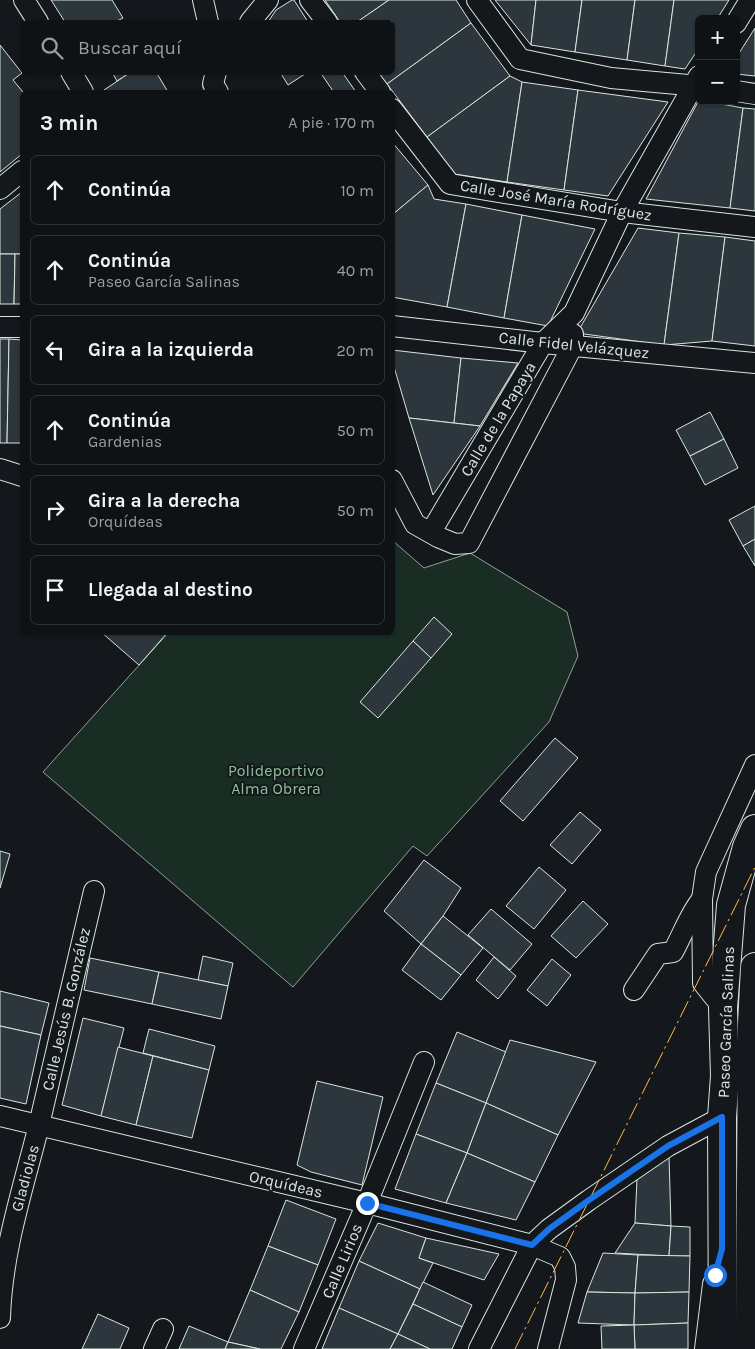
<!DOCTYPE html>
<html lang="es">
<meta charset="utf-8">
<style>
:root{--surface:#0f1215;--page:#181b1e;--text:#f1f3f6;--muted:#9b9ea0;--line:#2f3234}
body{margin:0;font-family:Karla,sans-serif;background:var(--page);color:var(--text)}
.controls{position:absolute;right:15px;top:15px;display:grid;overflow:hidden;border-radius:8px;box-shadow:0 1px 4px #0004}
.controls button{width:45px;height:45px;display:grid;place-items:center;padding:0;border:0;border-bottom:1px solid var(--line);background:var(--surface);color:var(--text);font:25px sans-serif}
.stop{position:absolute;width:15px;height:15px;margin:-11px;border:4px solid #1a73e8;border-radius:50%;background:#fff}
.stop.end{background:#1a73e8;border-color:#fff;box-shadow:0 1px 5px #0008}
.list{margin:0;padding:0;list-style:none}
h2{display:flex;justify-content:space-between;align-items:center;height:65px;margin:0;padding:0 20px;font-size:21px}
h2 small{font-size:16px;font-weight:400;color:var(--muted)}
.list li{display:grid;grid-template-columns:32px 1fr auto;gap:15px;align-items:center;box-sizing:border-box;height:70px;margin:0 10px 10px;padding:0 10px;border:1px solid var(--line);border-radius:8px}
.list b{display:block;font-size:19px;white-space:nowrap}
.list p{margin:0;font-size:16px;white-space:nowrap;color:var(--muted)}
.list em{font-size:16px;font-style:normal;color:var(--muted)}
.icon{flex:none;width:28px;height:28px;fill:none;stroke:currentColor;stroke-width:2;stroke-linecap:round;stroke-linejoin:round}
.map{position:relative;flex:none;width:755px;height:1349px;overflow:hidden}
.search{position:absolute;background:var(--surface);box-shadow:0 1px 4px #0004;left:20px;top:20px;width:375px;height:55px;display:flex;align-items:center;gap:12px;box-sizing:border-box;padding:0 18px;border-radius:8px;color:var(--muted);font-size:19px}
.panel{position:absolute;background:var(--surface);box-shadow:0 1px 4px #0004;left:20px;top:90px;width:375px;height:545px;border-radius:8px}
.map>svg:first-child{display:block}
.green{fill:#1a2d24;stroke:#939e99}
.building{fill:#2c363c;stroke:#d8e6dc}
.lines{fill:none;stroke-linecap:round;stroke-linejoin:round}
.street-casing{stroke:#d8e6dc;stroke-width:22}
.secondary-casing{stroke:#d8e6dc;stroke-width:30}
.street{stroke:#14181c;stroke-width:20}
.secondary{stroke:#14181c;stroke-width:28}
.power{stroke:#ffb74d;stroke-width:1;stroke-dasharray:18 4 2.5 4;stroke-linecap:butt}
.route{stroke:#1a73e8;stroke-width:6}
.labels{text-anchor:middle;dominant-baseline:central;stroke-width:4;stroke-linejoin:round;paint-order:stroke}
.street-label{font-size:16px;fill:#d8e6dc;stroke:#14181c}
.park-label{font-size:16px;fill:#8ac095;stroke:#14181c}
</style>
<div class="map">
<svg width="755" height="1349" viewBox="0 0 755 1349">
<rect width="100%" height="100%" fill="#14181c"/>
<path class="green" d="M393,541L424,568L470,553L567,612L578,656L549,722L427,856L413,846L293,987L43,772L168,633L392,632Z"/>
<g class="building">
<path d="M51,0H112L123,18L115,22H65Z"/>
<path d="M292,0H294L308,22H268L276,10Z"/>
<path d="M325,0H389L357,22H340Z"/>
<path d="M389,0H456L471,23L387,84L378,72H392V22H357Z"/>
<path d="M495,0H536L531,45Z"/>
<path d="M536,0H582L575,52L531,45Z"/>
<path d="M582,0H635L627,60L575,52Z"/>
<path d="M635,0H674L665,66L627,60Z"/>
<path d="M674,0H729L717,19H699V48L685,69L665,66Z"/>
<path d="M471,23L510,76L427,137L387,84Z"/>
<path d="M755,28V76L736,74V58Z"/>
<path d="M0,45L22,73L13,80L23,92L22,154L0,172Z"/>
<path d="M112,72H131L117,81Z"/>
<path d="M131,72H156L168,92H106L104,90Z"/>
<path d="M280,72H308L288,85Z"/>
<path d="M320,72H342L356,92H331L333,91Z"/>
<path d="M510,76L522,82L507,182L454,174L427,137Z"/>
<path d="M522,82L578,90L564,190L507,182Z"/>
<path d="M578,90L668,102L608,196L564,190Z"/>
<path d="M699,100L743,108L730,208L646,199Z"/>
<path d="M743,108L755,109V211L730,208Z"/>
<path d="M392,142L428,185L392,215Z"/>
<path d="M428,185L434,199L466,204L447,307L392,297V215Z"/>
<path d="M22,192V254H0V209Z"/>
<path d="M466,204L522,215L504,318L447,307Z"/>
<path d="M522,215L595,229L548,326L504,318Z"/>
<path d="M638,228L679,233L664,345L577,333Z"/>
<path d="M679,233L725,237L712,341L664,345Z"/>
<path d="M725,237L755,241V346L712,341Z"/>
<path d="M0,254H15L14,304H0Z"/>
<path d="M15,254H22V304H14Z"/>
<path d="M0,339H9L7,443H0Z"/>
<path d="M9,339L22,340V443H7Z"/>
<path d="M392,350L461,358L454,423L409,418L392,360Z"/>
<path d="M461,358L518,363L480,426L454,423Z"/>
<path d="M710,412L724,439L690,456L676,430Z"/>
<path d="M409,418L480,426L433,495Z"/>
<path d="M724,439L738,468L705,485L690,456Z"/>
<path d="M755,506V539L743,546L729,520Z"/>
<path d="M755,539V566L743,546Z"/>
<path d="M434,617L452,634L431,658L413,641Z"/>
<path d="M101,632H168L139,665Z"/>
<path d="M413,641L431,658L378,718L360,702Z"/>
<path d="M555,738L578,758L523,821L500,801Z"/>
<path d="M580,812L601,830L572,864L550,845Z"/>
<path d="M0,851L10,854L0,888Z"/>
<path d="M424,860L461,888L443,916L421,944L384,911Z"/>
<path d="M539,867L566,890L534,929L506,906Z"/>
<path d="M583,901L608,924L576,958L551,936Z"/>
<path d="M491,909L532,944L510,970L468,935Z"/>
<path d="M443,916L483,948L461,975L421,944Z"/>
<path d="M421,944L461,975L441,1000L402,970Z"/>
<path d="M203,956L233,963L228,986L198,980Z"/>
<path d="M494,957L516,976L498,999L476,980Z"/>
<path d="M90,958L159,972L152,1004L84,990Z"/>
<path d="M552,959L571,975L547,1006L527,990Z"/>
<path d="M159,972L228,986L221,1019L152,1004Z"/>
<path d="M0,991L49,1003L41,1035L0,1026Z"/>
<path d="M83,1018L124,1028L101,1116L62,1105Z"/>
<path d="M0,1026L41,1035L26,1104L0,1098Z"/>
<path d="M149,1029L215,1046L209,1070L143,1053Z"/>
<path d="M457,1032L506,1052L486,1103L436,1083Z"/>
<path d="M510,1040L596,1062L558,1135L486,1103Z"/>
<path d="M118,1047L153,1056L136,1125L101,1116Z"/>
<path d="M153,1056L209,1070L192,1138L136,1125Z"/>
<path d="M317,1081L383,1097L362,1185L311,1172L297,1165Z"/>
<path d="M436,1083L486,1103L467,1153L416,1134Z"/>
<path d="M486,1103L558,1135L535,1182L467,1153Z"/>
<path d="M416,1134L467,1153L446,1203L395,1189Z"/>
<path d="M467,1153L535,1182L516,1220L446,1203Z"/>
<path d="M669,1156L671,1226L635,1223L637,1179Z"/>
<path d="M286,1200L336,1219L318,1265L268,1246Z"/>
<path d="M378,1223L426,1238L419,1258L433,1263L420,1289L359,1261Z"/>
<path d="M635,1223L671,1226L669,1256L615,1253Z"/>
<path d="M671,1226L690,1227V1256H669Z"/>
<path d="M426,1238L499,1254L484,1280L419,1258Z"/>
<path d="M268,1246L318,1265L299,1312L250,1290Z"/>
<path d="M603,1253L638,1255L635,1293L587,1292Z"/>
<path d="M638,1255L690,1256L689,1292L635,1293Z"/>
<path d="M359,1261L420,1289L398,1334L339,1308Z"/>
<path d="M423,1282L472,1305L462,1327L413,1304Z"/>
<path d="M250,1290L299,1312L281,1349H260L228,1342Z"/>
<path d="M587,1292L635,1293L634,1325L578,1323Z"/>
<path d="M689,1292L688,1323L634,1325L635,1293Z"/>
<path d="M413,1304L462,1327L452,1349H430L398,1334Z"/>
<path d="M339,1308L398,1334L390,1349H322Z"/>
<path d="M98,1314L129,1328L120,1349H82Z"/>
<path d="M688,1323V1349H635L634,1325Z"/>
<path d="M634,1325L635,1349H602L601,1326Z"/>
<path d="M189,1326L228,1342L225,1349H179Z"/>
<path d="M398,1334L430,1349H390Z"/>
<path d="M228,1342L260,1349H225Z"/>
</g>
<g class="lines">
<g class="street-casing">
<g id="street">
<path d="M24,0L38,22"/>
<path d="M203,0L208,22"/>
<path d="M310,0L327,22"/>
<path d="M477,0L520,59L611,78L699,86"/>
<path d="M250,22L268,0"/>
<path d="M736,23L750,0"/>
<path d="M71,72L83,92"/>
<path d="M216,72L213,84L218,92"/>
<path d="M365,72L380,92"/>
<path d="M736,91L755,94"/>
<path d="M392,109L450,184L622,212L755,227"/>
<path d="M0,189L22,171"/>
<path d="M392,326L543,343L755,363"/>
<path d="M0,327H22"/>
<path d="M0,469L22,476"/>
<path d="M392,480L415,524L438,537L455,544L469,543L573,345V334"/>
<path d="M431,532L543,343L574,313L622,212L699,76"/>
<path d="M634,990L658,954L673,952C683,934 689,915 702,899"/>
<path d="M723,1008L703,983L702,899L706,872L755,765"/>
<path d="M0,1116L367,1203L532,1245L560,1257L565,1267L566,1280L548,1349"/>
<path d="M0,1318C2,1251 23,1189 39,1125C58,1047 76,969 94,891"/>
<path d="M154,1349L163,1329"/>
<path d="M304,1349L367,1203L424,1062"/>
<path d="M479,1349L532,1245L549,1229L589,1200L668,1146L722,1117"/>
<path d="M705,1349L713,1284"/>
</g>
</g>
<g class="secondary-casing">
<g id="secondary">
<path d="M723,1349L722,1117L725,1076L723,1008L731,905L747,847L755,829"/>
<path d="M750,1349L752,1024L755,967"/>
</g>
</g>
<use href="#street" class="street"/>
<use href="#secondary" class="secondary"/>
<path class="power" d="M515,1349L755,867"/>
</g>
<g class="lines">
<path class="route" d="M367,1203L532,1245L549,1229L589,1200L668,1146L722,1117V1249L715,1275"/>
</g>
<g class="labels">
<g class="street-label">
<text transform="translate(556 200) rotate(9)">Calle José María Rodríguez</text>
<text transform="translate(574 345) rotate(6)">Calle Fidel Velázquez</text>
<text transform="translate(498 419) rotate(-59)">Calle de la Papaya</text>
<text transform="translate(66 1009) rotate(-77)">Calle Jesús B. González</text>
<text transform="translate(726 1022) rotate(-88)">Paseo García Salinas</text>
<text transform="translate(25 1178) rotate(-75)">Gladiolas</text>
<text transform="translate(286 1184) rotate(13)">Orquídeas</text>
<text transform="translate(342 1261) rotate(-67)">Calle Lirios</text>
</g>
<g class="park-label">
<text x="276" y="770">Polideportivo<tspan x="276" dy="18">Alma Obrera</tspan></text>
</g>
</g>
</svg>
<div class="controls">
<button>+</button>
<button>−</button>
</div>
<div class="stop" style="left:715px;top:1275px"></div>
<div class="stop end" style="left:367px;top:1203px"></div>
<div class="search"><svg class="icon" aria-label="search" viewBox="0 0 24 24"><circle cx="10" cy="10" r="6"/><path d="M15 15l6 6"/></svg>Buscar aquí</div>
<section class="panel">
<h2>3 min<small>A pie · 170 m</small></h2>
<ul class="list">
<li><svg class="icon" aria-label="ahead" viewBox="0 0 24 24"><path d="M12 20V5M6 11l6-6 6 6"/></svg><div><b>Continúa</b></div><em>10 m</em></li>
<li><svg class="icon" aria-label="ahead" viewBox="0 0 24 24"><path d="M12 20V5M6 11l6-6 6 6"/></svg><div><b>Continúa</b><p>Paseo García Salinas</p></div><em>40 m</em></li>
<li><svg class="icon" aria-label="left" viewBox="0 0 24 24"><path d="M17 20v-9H6M10 6l-5 5 5 5"/></svg><div><b>Gira a la izquierda</b></div><em>20 m</em></li>
<li><svg class="icon" aria-label="ahead" viewBox="0 0 24 24"><path d="M12 20V5M6 11l6-6 6 6"/></svg><div><b>Continúa</b><p>Gardenias</p></div><em>50 m</em></li>
<li><svg class="icon" aria-label="right" viewBox="0 0 24 24"><path d="M7 20v-9h11M14 6l5 5-5 5"/></svg><div><b>Gira a la derecha</b><p>Orquídeas</p></div><em>50 m</em></li>
<li><svg class="icon" aria-label="arrive" viewBox="0 0 24 24"><path d="M6 21V4h12l-3 4 3 4H6"/></svg><div><b>Llegada al destino</b></div></li>
</ul>
</section>
</div>
